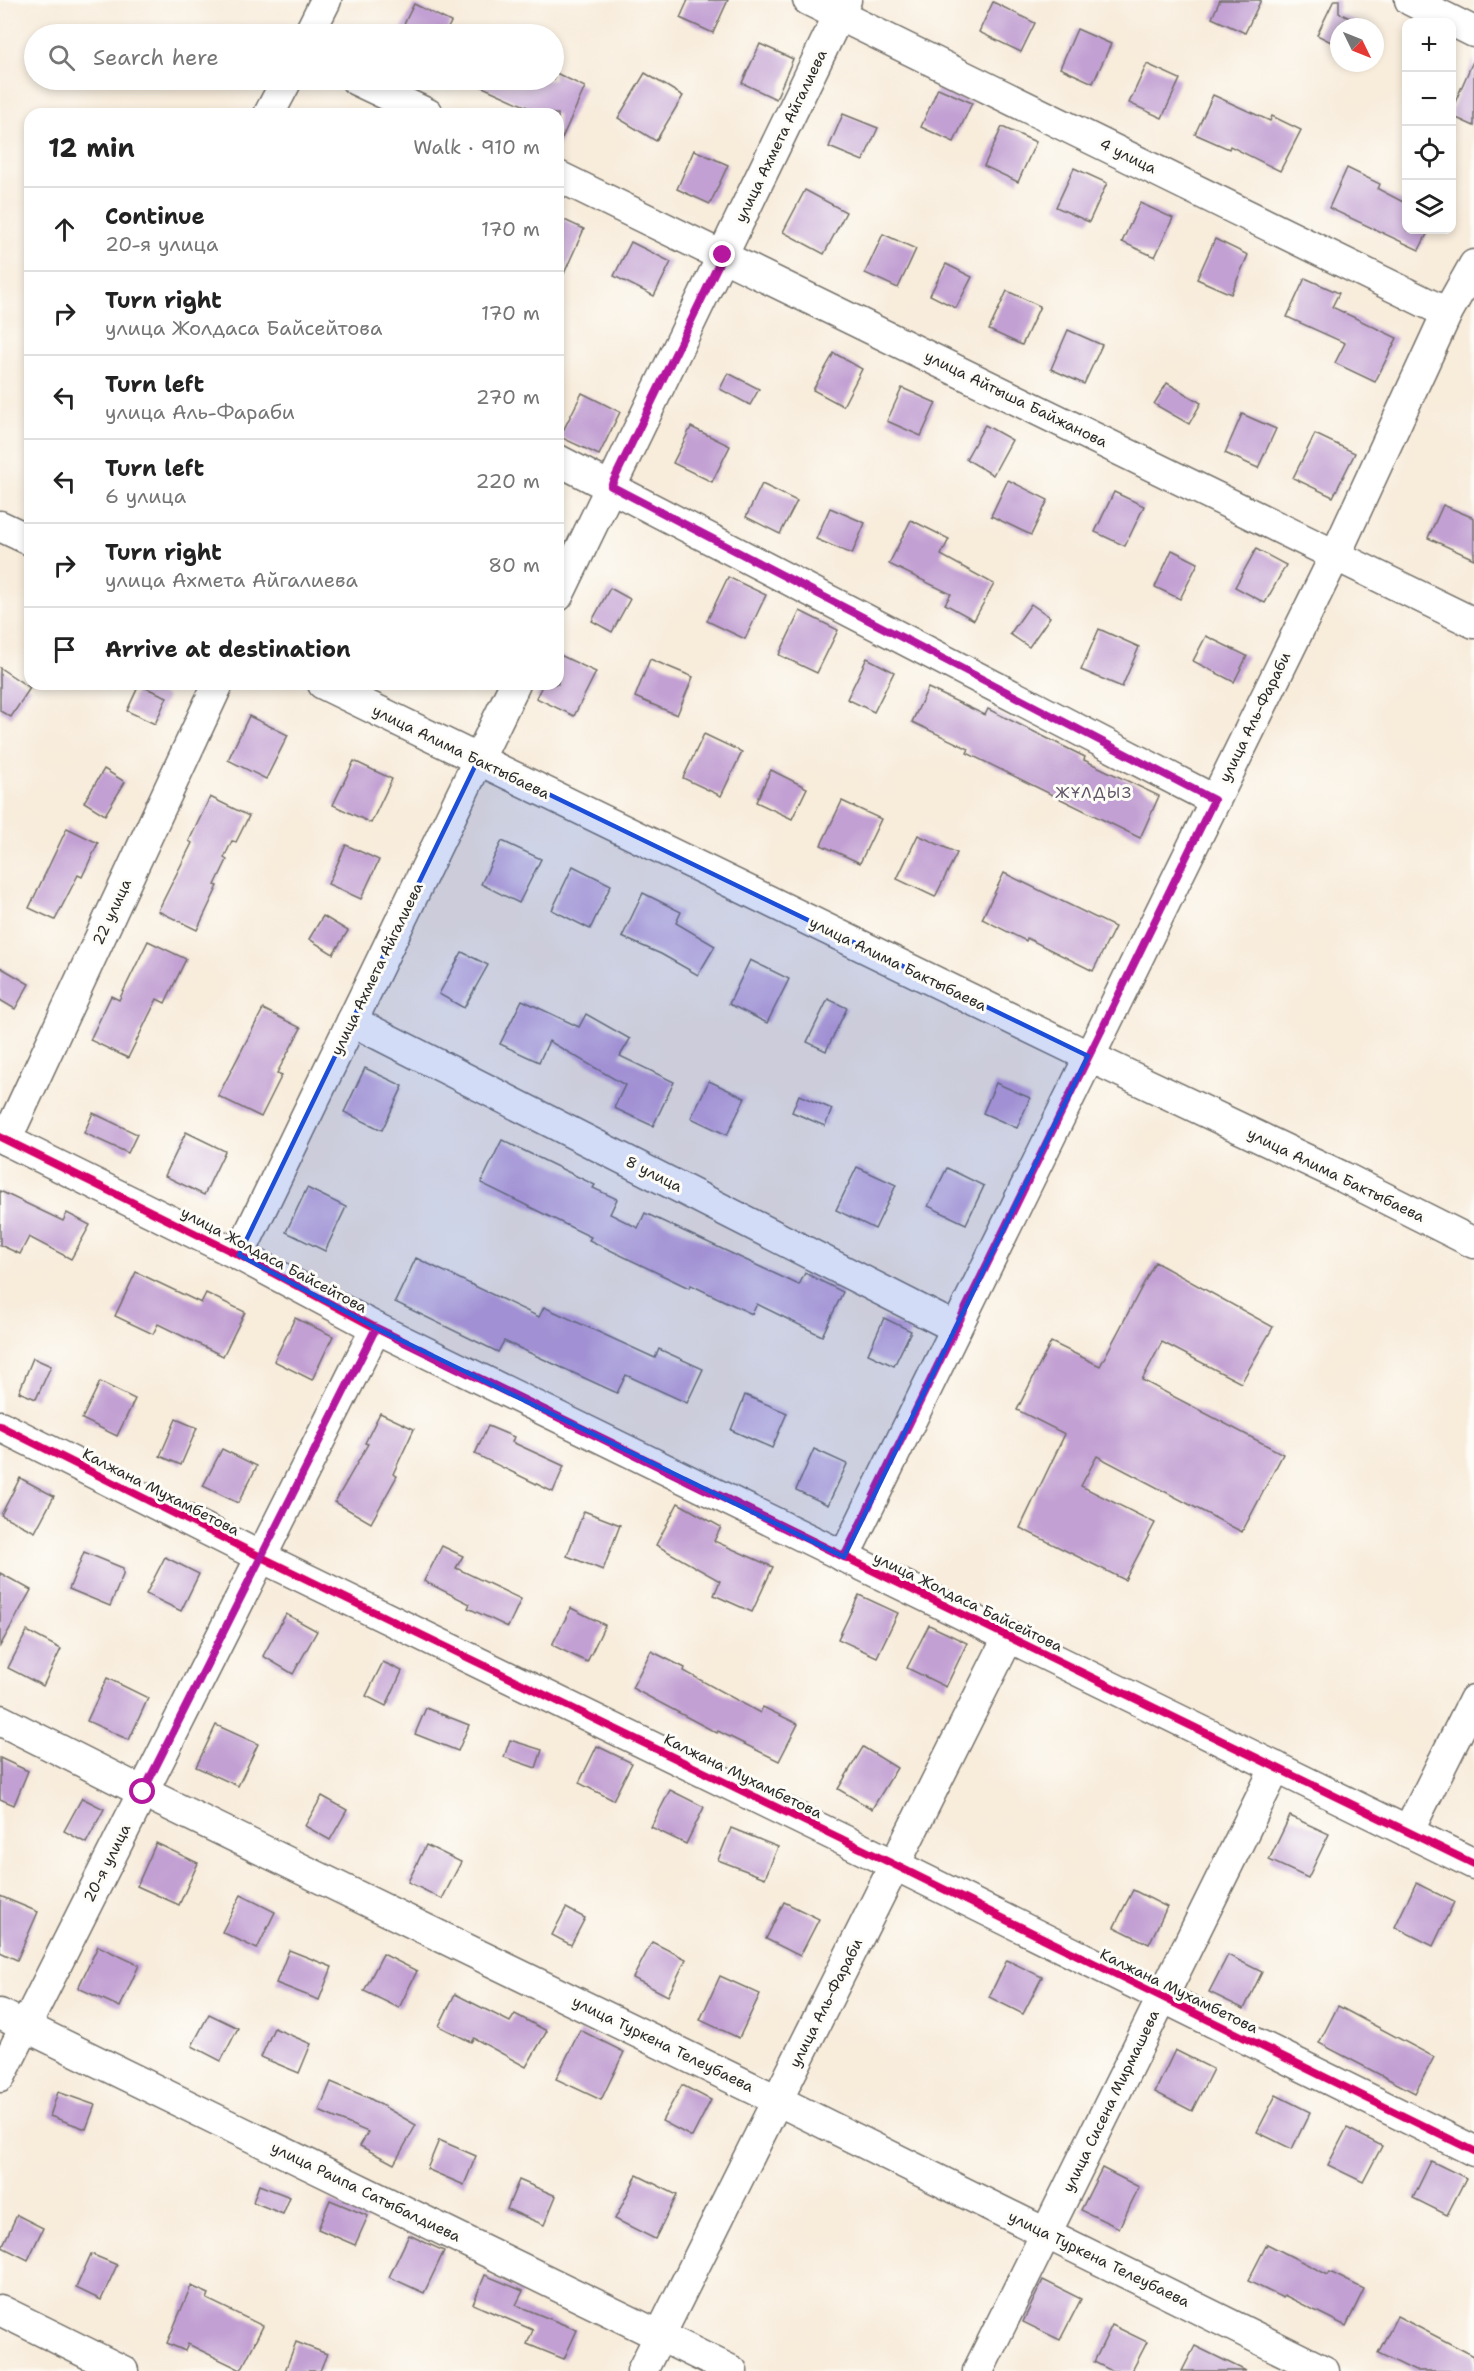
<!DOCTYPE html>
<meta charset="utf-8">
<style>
:root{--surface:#fff;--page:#f6f6f6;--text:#222;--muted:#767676;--line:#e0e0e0}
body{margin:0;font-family:"Shantell Sans",sans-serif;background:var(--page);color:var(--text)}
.controls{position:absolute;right:18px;top:18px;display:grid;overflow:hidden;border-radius:12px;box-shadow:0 3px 9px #0003}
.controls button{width:54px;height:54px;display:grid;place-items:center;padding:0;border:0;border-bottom:2px solid var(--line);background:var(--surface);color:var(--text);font:30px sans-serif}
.compass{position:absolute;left:1330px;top:18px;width:54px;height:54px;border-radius:50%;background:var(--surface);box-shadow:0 3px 9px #0003;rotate:133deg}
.stop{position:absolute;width:18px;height:18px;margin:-14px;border:4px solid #b5179e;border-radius:50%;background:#fff}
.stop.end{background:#b5179e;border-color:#fff;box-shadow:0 2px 6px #0008}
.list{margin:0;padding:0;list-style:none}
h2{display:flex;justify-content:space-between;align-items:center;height:78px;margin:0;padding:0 24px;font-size:26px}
h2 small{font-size:20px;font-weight:400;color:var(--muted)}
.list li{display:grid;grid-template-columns:39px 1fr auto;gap:18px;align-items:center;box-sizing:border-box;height:84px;padding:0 24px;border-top:2px solid var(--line)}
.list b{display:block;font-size:22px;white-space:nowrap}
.list p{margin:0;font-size:20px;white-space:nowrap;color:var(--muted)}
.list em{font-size:20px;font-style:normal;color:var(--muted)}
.icon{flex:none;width:33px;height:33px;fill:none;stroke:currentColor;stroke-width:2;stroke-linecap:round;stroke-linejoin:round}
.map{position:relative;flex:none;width:1474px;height:2371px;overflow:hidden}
.search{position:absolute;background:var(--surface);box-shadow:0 3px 9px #0003;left:24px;top:24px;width:540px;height:66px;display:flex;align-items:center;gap:15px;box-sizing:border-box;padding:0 21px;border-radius:33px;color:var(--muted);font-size:22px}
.panel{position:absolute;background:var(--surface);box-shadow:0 3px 9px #0003;left:24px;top:108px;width:540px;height:582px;border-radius:18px}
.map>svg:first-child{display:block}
.building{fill:#c2a0d3}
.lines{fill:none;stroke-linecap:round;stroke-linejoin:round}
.minor-casing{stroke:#736f69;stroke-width:33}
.minor{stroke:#fff;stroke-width:30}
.cycleway-casing{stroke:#fdfcf7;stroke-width:11}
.cycleway{stroke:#d6006c;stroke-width:8}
.route{stroke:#b5179e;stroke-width:8}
.marked{fill:#1d4ed8;fill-opacity:0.2;stroke:#1d4ed8;stroke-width:4.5;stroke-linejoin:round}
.labels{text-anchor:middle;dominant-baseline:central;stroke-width:6;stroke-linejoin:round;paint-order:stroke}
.street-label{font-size:15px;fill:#2b2b2b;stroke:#fdfcf7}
.neighbourhood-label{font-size:16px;letter-spacing:1.5px;fill:#605466;stroke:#fdfcf7}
</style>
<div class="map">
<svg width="1474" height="2371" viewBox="0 0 1474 2371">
<rect width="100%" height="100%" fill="#fdfcf7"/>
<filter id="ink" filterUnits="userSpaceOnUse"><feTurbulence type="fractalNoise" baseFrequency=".0167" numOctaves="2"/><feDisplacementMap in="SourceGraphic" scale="12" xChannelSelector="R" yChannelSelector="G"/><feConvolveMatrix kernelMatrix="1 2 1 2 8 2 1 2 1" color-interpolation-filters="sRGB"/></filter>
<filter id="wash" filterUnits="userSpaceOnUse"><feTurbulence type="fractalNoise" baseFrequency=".008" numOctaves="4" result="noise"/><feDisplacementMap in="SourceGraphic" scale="24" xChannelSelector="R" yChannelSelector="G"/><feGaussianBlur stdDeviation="1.35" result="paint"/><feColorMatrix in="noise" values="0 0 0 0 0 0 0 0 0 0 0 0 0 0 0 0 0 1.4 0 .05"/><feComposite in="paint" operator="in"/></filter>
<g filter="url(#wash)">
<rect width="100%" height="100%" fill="#f8ecdb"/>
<g id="blocks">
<g class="building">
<path d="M688,0H728L713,33L680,18Z"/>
<path d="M1220,0H1261L1245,33L1212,18Z"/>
<path d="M1334,0H1339V13L1368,27H1339V46L1317,35Z"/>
<path d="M993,2L1035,23L1021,52L979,32Z"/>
<path d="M414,4L451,22L445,34H399Z"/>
<path d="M1077,29L1111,44L1093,83L1060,68Z"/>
<path d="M760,44L793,59L776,99L742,83Z"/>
<path d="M1474,59V126L1452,116V109Z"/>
<path d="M1147,64L1180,79L1162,118L1129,103Z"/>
<path d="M554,72L585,87L558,147V114H533L534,110L467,80H554Z"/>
<path d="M645,73L683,96L656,141L618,118Z"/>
<path d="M938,88L972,103L954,142L921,127Z"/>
<path d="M1213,95L1270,121L1272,116L1301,130L1280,171L1230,146L1229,149L1195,134Z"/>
<path d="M843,114L878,128L863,161L829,147Z"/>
<path d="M1002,127L1036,142L1018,182L984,166Z"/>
<path d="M694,150L728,165L710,204L677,189Z"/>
<path d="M1074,168L1107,183L1089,222L1056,207Z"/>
<path d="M1347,168L1380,184L1378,189L1407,204V230H1429L1419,250L1329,208Z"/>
<path d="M805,190L846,212L824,254L783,232Z"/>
<path d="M1140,203L1173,218L1155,257L1122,242Z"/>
<path d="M558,217L584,229L558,287Z"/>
<path d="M883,234L916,249L898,288L865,273Z"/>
<path d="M1215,239L1248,255L1231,294L1197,279Z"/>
<path d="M631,242L671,262L654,296L614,276Z"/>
<path d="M946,264L972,277L956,308L930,295Z"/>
<path d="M1305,278L1339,293L1332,307L1397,338L1375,382L1335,363L1345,343L1287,317Z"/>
<path d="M1007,291L1040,306L1022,345L989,330Z"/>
<path d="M1068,330L1102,345L1084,384L1051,369Z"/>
<path d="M834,353L862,369L843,406L813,390Z"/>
<path d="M728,373L759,389L750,405L720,389Z"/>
<path d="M1167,383L1201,403L1189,424L1154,404Z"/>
<path d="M902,388L936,403L921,436L887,421Z"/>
<path d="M582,393L620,412L599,455L560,437Z"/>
<path d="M1242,414L1276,429L1258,468L1225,453Z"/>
<path d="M985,425L1012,440L993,475L966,459Z"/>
<path d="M691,427L730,446L712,482L673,463Z"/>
<path d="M1315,434L1355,453L1333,497L1293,478Z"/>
<path d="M1008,480L1048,500L1031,535L991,516Z"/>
<path d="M762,484L797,501L780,534L746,517Z"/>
<path d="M1114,492L1144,506L1125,546L1095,532Z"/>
<path d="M1443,505L1474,518V559L1428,538Z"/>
<path d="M830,508L865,523L852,554L816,539Z"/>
<path d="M911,520L949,539L941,555L994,584L974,620L945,604L951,594L889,564Z"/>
<path d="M1256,549L1286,565L1265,603L1235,587Z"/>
<path d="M1172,550L1198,563L1180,599L1155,587Z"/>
<path d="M728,577L766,595L745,639L707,621Z"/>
<path d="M610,588L630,599L612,632L592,621Z"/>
<path d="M1031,604L1050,617L1029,647L1010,634Z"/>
<path d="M800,611L838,630L817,673L779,655Z"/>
<path d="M1099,629L1139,647L1122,687L1081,670Z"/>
<path d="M1206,636L1247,656L1234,682L1193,661Z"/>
<path d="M558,654L596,672L574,716L536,698L543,684H558Z"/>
<path d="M867,658L894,672L874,712L847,699Z"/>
<path d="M650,659L693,677L677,715L635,697Z"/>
<path d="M0,668L30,688L11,717L0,711Z"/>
<path d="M139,685L167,697L155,724L127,711Z"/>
<path d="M928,688L985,715L988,709L1085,757L1084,760L1159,796L1140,838L967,753L969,749L912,722Z"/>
<path d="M249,716L288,735L266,779L228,760Z"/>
<path d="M704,734L742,752L721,796L683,778Z"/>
<path d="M354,761L392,779L371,823L333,805Z"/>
<path d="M104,769L125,782L105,815L84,802Z"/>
<path d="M771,770L807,788L792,819L756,802Z"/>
<path d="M210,797L249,816L236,842L232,841L224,858L227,860L215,885L218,886L197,930L158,911L192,843L189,841Z"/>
<path d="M842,801L881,819L860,863L821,845Z"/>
<path d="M67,828L98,843L82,877L78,875L55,920L29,908Z"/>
<path d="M918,835L957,853L935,897L897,879Z"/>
<path d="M502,841L541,859L519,903L481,884Z"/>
<path d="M346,845L379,860L361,899L328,884Z"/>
<path d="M573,866L611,885L590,929L552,910Z"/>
<path d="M1004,873L1115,927L1093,971L1027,938L1026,941L982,919Z"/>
<path d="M643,893L681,912L676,923L715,946L698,975L661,954L622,937Z"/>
<path d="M323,916L348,931L333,954L309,939Z"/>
<path d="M148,941L186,959L165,1003L157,999L128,1058L90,1040L111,996L119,1000Z"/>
<path d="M462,952L488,965L464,1008L439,994Z"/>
<path d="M750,960L789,979L767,1023L729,1004Z"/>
<path d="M0,967L29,984L15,1009L0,1000Z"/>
<path d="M828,999L847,1008L826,1051L807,1042Z"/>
<path d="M522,1000L579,1027L586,1014L630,1039L620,1056L674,1082L653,1126L614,1108L625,1085L549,1041L539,1062L500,1044Z"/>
<path d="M263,1009L301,1028L277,1073L282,1075L261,1117L218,1096Z"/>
<path d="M365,1068L403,1086L382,1130L344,1112Z"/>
<path d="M709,1081L745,1098L727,1135L691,1118Z"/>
<path d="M996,1083L1030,1098L1017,1128L983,1113Z"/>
<path d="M799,1095L832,1109L825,1126L792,1112Z"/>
<path d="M93,1113L137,1134L128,1153L84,1133Z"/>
<path d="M186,1132L225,1151L204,1195L165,1176Z"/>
<path d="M502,1140L595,1185L593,1188L617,1199L610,1214L638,1228L645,1213L799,1285L805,1273L843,1292L822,1336L757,1304L752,1314L691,1285L689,1288L589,1240L591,1237L481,1183Z"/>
<path d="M857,1167L896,1185L875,1229L836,1210Z"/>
<path d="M947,1168L984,1186L966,1224L928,1206Z"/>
<path d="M307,1188L346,1207L325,1251L286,1232Z"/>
<path d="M0,1191L63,1221L67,1213L90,1225L71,1259L29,1237L20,1254L0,1245Z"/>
<path d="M416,1258L539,1317L544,1307L655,1358L659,1349L703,1369L687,1403L626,1375L617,1393L504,1341L498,1352L395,1302Z"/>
<path d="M1155,1262L1273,1327L1241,1383L1162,1342L1142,1380L1283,1454L1242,1532L1097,1456L1081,1486L1155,1523L1125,1580L1020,1528L1065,1434L1017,1410L1051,1342L1100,1366Z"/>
<path d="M136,1272L201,1303L206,1293L245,1312L223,1356L158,1324L153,1334L115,1316Z"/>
<path d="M295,1318L333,1336L312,1380L274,1361Z"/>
<path d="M884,1318L911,1331L894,1366L868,1354Z"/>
<path d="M33,1358L51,1366L36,1399L19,1392Z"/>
<path d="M100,1382L135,1399L117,1436L82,1419Z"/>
<path d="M745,1395L787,1413L772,1448L731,1430Z"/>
<path d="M380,1413L414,1429L393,1474L397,1476L371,1523L335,1502L368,1444L365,1443Z"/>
<path d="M176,1419L197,1428L181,1465L160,1456Z"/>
<path d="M488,1426L514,1437L512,1442L564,1466L553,1492L475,1454Z"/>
<path d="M222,1449L257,1466L238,1503L203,1486Z"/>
<path d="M814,1449L847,1464L828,1505L796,1490Z"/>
<path d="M20,1478L54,1496L35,1532L1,1515Z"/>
<path d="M678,1503L721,1527L714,1541L773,1567L752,1612L714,1595L720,1581L656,1545Z"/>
<path d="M584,1511L620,1525L603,1570L567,1556Z"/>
<path d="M442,1546L463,1556L456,1568L521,1599L508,1627L468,1608L470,1604L424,1581Z"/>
<path d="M84,1552L123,1568V1575L110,1606L69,1589Z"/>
<path d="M165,1557L199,1574L181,1611L146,1594Z"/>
<path d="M0,1573L31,1590L0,1646Z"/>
<path d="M859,1595L898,1613L877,1657L838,1639Z"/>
<path d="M571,1608L605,1625L587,1662L552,1645Z"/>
<path d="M286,1614L317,1631L293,1674L263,1656Z"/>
<path d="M929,1625L967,1643L946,1687L907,1668Z"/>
<path d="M27,1631L61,1649L43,1686L8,1668Z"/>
<path d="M651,1651L685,1668L684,1671L760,1713L763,1707L798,1724L779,1761L718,1731L717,1733L632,1688Z"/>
<path d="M383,1662L402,1671L386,1706L366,1696Z"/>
<path d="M107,1678L148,1698L129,1740L87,1721Z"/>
<path d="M426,1708L469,1725L458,1751L415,1734Z"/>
<path d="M216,1725L258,1744L238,1786L196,1767Z"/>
<path d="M510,1740L542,1750L536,1768L504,1757Z"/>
<path d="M597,1746L632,1763L613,1800L579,1783Z"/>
<path d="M863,1747L897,1768L872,1809L838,1789Z"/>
<path d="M0,1758L28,1771L14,1805L0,1799Z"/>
<path d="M670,1790L704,1807L686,1844L651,1827Z"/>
<path d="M322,1796L347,1810L330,1840L305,1826Z"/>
<path d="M82,1798L104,1809L86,1843L64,1831Z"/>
<path d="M1290,1816L1329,1834L1308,1878L1269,1860Z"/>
<path d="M731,1828L778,1847L765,1878L718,1860Z"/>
<path d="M156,1843L198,1863L179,1905L137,1886Z"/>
<path d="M426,1845L461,1862L442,1899L408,1882Z"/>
<path d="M1416,1883L1454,1902L1433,1946L1395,1927Z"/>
<path d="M1133,1890L1167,1907L1149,1944L1114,1927Z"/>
<path d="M241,1895L275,1912L257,1949L222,1932Z"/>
<path d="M0,1896L38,1912L17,1960L0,1952Z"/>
<path d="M784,1902L819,1919L800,1956L766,1939Z"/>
<path d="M566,1908L585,1918L571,1945L552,1935Z"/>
<path d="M652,1942L686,1959L668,1996L633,1978Z"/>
<path d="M98,1946L139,1965L120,2007L78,1988Z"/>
<path d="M289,1950L332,1967L319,2000L276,1983Z"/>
<path d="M383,1954L417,1971L399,2008L364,1991Z"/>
<path d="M1228,1955L1262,1972L1244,2009L1209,1992Z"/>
<path d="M1007,1960L1042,1977L1023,2014L989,1997Z"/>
<path d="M720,1976L760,1994L739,2038L700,2020Z"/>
<path d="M455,1994L510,2022L515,2014L547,2031L526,2067L474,2038L471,2042L439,2026Z"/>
<path d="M1338,2006L1434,2057L1415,2093L1319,2043Z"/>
<path d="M209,2014L238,2028L221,2061L192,2046Z"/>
<path d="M274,2028L311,2044L299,2073L261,2057Z"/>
<path d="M580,2030L624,2052L601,2100L556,2079Z"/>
<path d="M1175,2050L1213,2069L1192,2111L1155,2092Z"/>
<path d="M331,2082L369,2098L416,2125L394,2164L360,2146L368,2132L319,2111Z"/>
<path d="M682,2085L711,2100L692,2137L662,2121Z"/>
<path d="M58,2092L95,2105L86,2129L50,2116Z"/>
<path d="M1276,2095L1310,2112L1292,2149L1257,2132Z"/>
<path d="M1347,2128L1382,2146L1363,2182L1328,2165Z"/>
<path d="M439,2140L476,2156L464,2185L427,2169Z"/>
<path d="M1431,2161L1466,2178L1447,2215L1413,2198Z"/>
<path d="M1102,2168L1139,2187L1119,2228L1081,2210Z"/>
<path d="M637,2175L677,2195L655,2239L615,2219Z"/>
<path d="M519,2180L556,2196L544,2225L507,2209Z"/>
<path d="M259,2185L290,2197L283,2214L253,2202Z"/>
<path d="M330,2200L368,2216L355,2245L318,2229Z"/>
<path d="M17,2215L43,2228L28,2260L2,2247Z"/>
<path d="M409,2235L444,2251L424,2293L389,2277Z"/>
<path d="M1267,2244L1328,2275L1330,2272L1364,2289L1346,2326L1284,2295L1283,2298L1248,2281Z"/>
<path d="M91,2254L117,2265L101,2300L76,2288Z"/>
<path d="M485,2275L523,2291L516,2305L577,2330L564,2359L527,2344L533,2330L473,2304Z"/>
<path d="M1043,2280L1081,2299L1060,2340L1023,2322Z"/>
<path d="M191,2286L209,2294L207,2299L263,2326L241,2370L188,2344L185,2351L167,2343Z"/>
<path d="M1397,2316L1474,2356V2371H1415L1378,2353Z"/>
<path d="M1112,2325L1147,2342L1132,2371H1112L1094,2362Z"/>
<path d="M296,2342L327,2354L320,2371H285Z"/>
<path d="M1195,2346L1246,2371H1182Z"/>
</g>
</g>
</g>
<g filter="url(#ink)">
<use href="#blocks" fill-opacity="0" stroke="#736f69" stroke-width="1.5"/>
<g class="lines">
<g class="minor-casing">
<g id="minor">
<path d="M808,0L1447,313"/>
<path d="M1410,0L1474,32"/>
<path d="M309,34L326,0"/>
<path d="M356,80L428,114"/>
<path d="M269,114L287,80"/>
<path d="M558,176L1474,623"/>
<path d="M558,460L1214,800"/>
<path d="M0,526L30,540"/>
<path d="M558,596L846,0"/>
<path d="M323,684L1088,1056L1343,1177L1474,1243"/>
<path d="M352,1021L956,1328"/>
<path d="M0,1137L239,1255L376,1328L1474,1864"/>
<path d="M6,1140L218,684"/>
<path d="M239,1255L515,684"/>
<path d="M0,1426L261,1557L895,1865L1474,2151"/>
<path d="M844,1557L1335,556L1447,313L1474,265"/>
<path d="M0,1720L143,1792L777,2100L1324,2371"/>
<path d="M1408,1832L1474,1700"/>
<path d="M0,2014L732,2371"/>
<path d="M0,2077L376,1328"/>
<path d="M0,2310L123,2371"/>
<path d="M642,2371L1009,1636"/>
<path d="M978,2371L1276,1767"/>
</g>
</g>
<use href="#minor" class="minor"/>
<g class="cycleway-casing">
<g id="cycleway">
<path d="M0,1137L239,1255L376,1328L1474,1864"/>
<path d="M0,1426L261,1557L895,1865L1474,2151"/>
</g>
</g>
<use href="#cycleway" class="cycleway"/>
</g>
</g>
<g class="lines" filter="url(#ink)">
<path class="route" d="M143,1792L376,1328L844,1557L1214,800L611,486L723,255"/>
</g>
<path class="marked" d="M478,760L1088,1056L844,1557L376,1328L239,1255Z"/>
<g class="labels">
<g class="street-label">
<text transform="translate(781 136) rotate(-64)">улица Ахмета Айгалиева</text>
<text transform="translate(1128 156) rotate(26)">4 улица</text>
<text transform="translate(1016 399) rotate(26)">улица Айтыша Байжанова</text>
<text transform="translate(1255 717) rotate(-64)">улица Аль-Фараби</text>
<text transform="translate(461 752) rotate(26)">улица Алима Бактыбаева</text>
<text transform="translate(112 912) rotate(-65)">22 улица</text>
<text transform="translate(898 964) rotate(26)">улица Алима Бактыбаева</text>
<text transform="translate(377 969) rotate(-64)">улица Ахмета Айгалиева</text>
<text transform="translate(654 1174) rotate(27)">8 улица</text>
<text transform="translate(1336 1175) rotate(26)">улица Алима Бактыбаева</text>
<text transform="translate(274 1260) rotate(28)">улица Жолдаса Байсейтова</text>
<text transform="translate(161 1492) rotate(27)">Калжана Мухамбетова</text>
<text transform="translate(968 1602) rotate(26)">улица Жолдаса Байсейтова</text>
<text transform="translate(743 1776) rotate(26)">Калжана Мухамбетова</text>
<text transform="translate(107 1863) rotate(-63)">20-я улица</text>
<text transform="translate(1179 1991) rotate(26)">Калжана Мухамбетова</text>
<text transform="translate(826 2003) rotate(-63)">улица Аль-Фараби</text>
<text transform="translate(663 2044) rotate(26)">улица Туркена Телеубаева</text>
<text transform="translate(1111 2101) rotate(-64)">улица Сисена Мирмашева</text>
<text transform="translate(366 2192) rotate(26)">улица Раипа Сатыбалдиева</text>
<text transform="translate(1099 2259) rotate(26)">улица Туркена Телеубаева</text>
</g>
<g class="neighbourhood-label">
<text x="1094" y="792">ЖҰЛДЫЗ</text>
</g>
</g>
</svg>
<div class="controls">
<button>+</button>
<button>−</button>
<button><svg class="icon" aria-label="locate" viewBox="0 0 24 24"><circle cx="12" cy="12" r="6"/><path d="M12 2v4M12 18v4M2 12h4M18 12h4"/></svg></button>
<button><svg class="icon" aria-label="layers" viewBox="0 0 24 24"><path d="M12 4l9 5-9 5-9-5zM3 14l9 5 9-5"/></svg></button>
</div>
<svg class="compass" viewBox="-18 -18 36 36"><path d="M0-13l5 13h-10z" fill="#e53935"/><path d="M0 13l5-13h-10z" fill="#767676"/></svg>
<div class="stop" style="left:143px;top:1792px"></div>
<div class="stop end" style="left:723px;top:255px"></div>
<div class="search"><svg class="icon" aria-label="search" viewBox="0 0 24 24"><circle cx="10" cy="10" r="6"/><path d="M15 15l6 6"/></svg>Search here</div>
<section class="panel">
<h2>12 min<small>Walk · 910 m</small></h2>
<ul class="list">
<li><svg class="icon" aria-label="ahead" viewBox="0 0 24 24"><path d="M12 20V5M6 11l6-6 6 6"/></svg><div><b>Continue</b><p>20-я улица</p></div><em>170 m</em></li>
<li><svg class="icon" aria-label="right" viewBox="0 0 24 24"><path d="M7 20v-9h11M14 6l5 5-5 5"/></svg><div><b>Turn right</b><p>улица Жолдаса Байсейтова</p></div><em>170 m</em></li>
<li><svg class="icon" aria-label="left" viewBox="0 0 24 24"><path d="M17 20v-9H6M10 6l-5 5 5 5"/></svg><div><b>Turn left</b><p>улица Аль-Фараби</p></div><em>270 m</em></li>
<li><svg class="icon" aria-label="left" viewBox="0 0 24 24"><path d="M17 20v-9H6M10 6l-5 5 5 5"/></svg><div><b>Turn left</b><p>6 улица</p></div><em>220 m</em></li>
<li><svg class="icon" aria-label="right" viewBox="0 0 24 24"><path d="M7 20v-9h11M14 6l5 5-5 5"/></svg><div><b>Turn right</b><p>улица Ахмета Айгалиева</p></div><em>80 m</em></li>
<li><svg class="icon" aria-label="arrive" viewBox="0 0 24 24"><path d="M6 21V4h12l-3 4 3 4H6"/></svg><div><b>Arrive at destination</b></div></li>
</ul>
</section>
</div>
